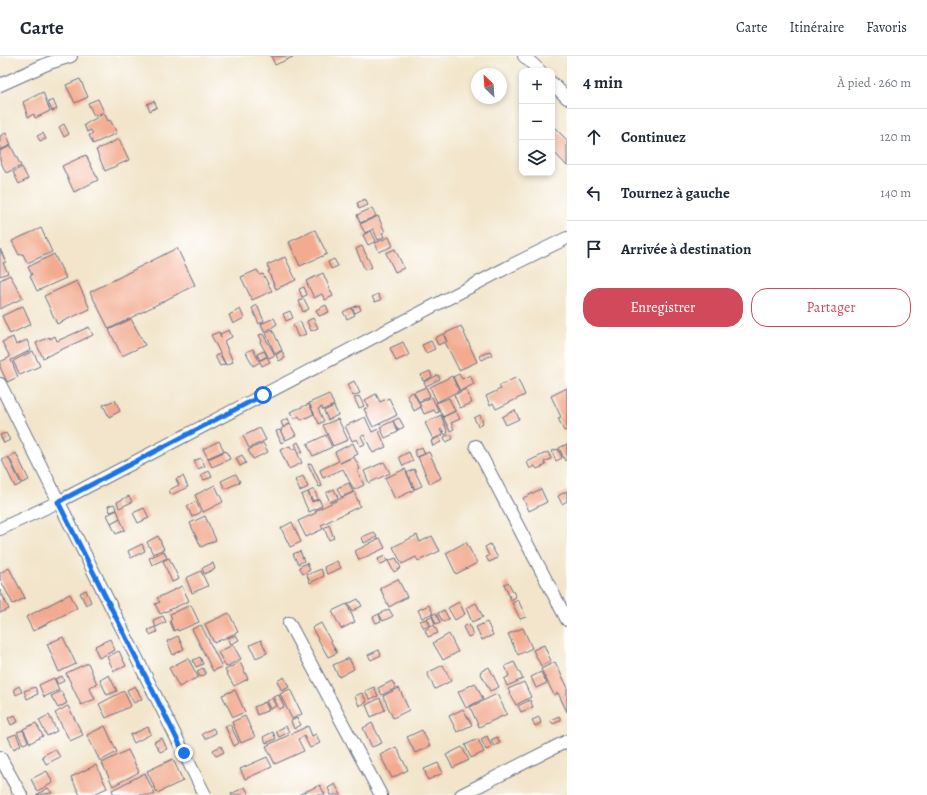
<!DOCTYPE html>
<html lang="fr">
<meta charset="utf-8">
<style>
:root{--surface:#fff;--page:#f2f2f3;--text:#1f2937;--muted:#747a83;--line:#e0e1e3;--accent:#d1495b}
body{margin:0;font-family:Alegreya,serif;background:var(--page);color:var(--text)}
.controls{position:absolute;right:12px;top:12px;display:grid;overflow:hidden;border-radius:8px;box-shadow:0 2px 6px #0003}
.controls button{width:36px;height:36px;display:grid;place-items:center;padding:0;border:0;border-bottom:1px solid var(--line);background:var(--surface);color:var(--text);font:20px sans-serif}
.compass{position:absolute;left:471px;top:12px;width:36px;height:36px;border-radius:50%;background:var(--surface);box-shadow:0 2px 6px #0003;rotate:335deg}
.stop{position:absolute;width:12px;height:12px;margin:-9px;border:3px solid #1a73e8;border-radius:50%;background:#fff}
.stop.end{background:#1a73e8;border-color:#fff;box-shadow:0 1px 4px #0008}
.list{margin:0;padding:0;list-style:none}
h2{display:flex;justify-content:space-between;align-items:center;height:52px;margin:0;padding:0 16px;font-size:17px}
h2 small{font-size:13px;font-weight:400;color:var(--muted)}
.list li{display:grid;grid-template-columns:26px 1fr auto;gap:12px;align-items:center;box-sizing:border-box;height:56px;padding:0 16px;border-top:1px solid var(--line)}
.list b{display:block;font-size:15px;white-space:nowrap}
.list em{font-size:13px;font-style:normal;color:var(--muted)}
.actions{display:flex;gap:8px;padding:12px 16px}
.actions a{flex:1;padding:9px 0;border:1px solid var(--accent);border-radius:16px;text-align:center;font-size:14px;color:var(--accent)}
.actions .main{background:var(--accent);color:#fff}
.icon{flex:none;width:22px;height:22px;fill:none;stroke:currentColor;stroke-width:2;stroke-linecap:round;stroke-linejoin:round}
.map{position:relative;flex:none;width:567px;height:739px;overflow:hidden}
header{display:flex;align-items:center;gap:24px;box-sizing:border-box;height:56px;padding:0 20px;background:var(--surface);border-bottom:1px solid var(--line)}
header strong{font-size:19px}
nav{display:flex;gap:22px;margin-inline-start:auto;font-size:14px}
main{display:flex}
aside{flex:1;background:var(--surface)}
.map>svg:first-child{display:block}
.building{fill:#f3ab90}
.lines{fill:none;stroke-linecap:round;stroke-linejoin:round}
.street-casing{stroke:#666f84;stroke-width:14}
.street{stroke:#fff;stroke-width:12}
.route{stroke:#1a73e8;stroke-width:5}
</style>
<header>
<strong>Carte</strong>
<nav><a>Carte</a><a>Itinéraire</a><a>Favoris</a></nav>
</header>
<main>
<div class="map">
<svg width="567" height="739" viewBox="0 0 567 739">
<rect width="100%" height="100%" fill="#fff"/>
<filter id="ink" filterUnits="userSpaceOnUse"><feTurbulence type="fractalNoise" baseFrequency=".025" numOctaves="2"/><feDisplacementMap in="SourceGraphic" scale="8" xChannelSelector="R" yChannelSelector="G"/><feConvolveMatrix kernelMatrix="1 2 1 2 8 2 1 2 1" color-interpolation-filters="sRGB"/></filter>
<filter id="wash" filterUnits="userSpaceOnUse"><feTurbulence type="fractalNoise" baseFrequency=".012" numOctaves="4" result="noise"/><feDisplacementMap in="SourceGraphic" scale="16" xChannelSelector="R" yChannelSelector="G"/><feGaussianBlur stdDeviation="0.9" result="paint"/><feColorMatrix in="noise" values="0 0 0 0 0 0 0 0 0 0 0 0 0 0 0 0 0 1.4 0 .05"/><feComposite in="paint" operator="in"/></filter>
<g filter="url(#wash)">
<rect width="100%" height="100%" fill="#f2e5cb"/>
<g id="blocks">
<g class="building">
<path d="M271,0H295L275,9Z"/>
<path d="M80,23L88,41L75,47L66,29Z"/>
<path d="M43,36L50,55L35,62L34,58L28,61L23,46Z"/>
<path d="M98,43L104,56L94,60L88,47Z"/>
<path d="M53,44L57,53L52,55L48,46Z"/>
<path d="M154,45L157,51L150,55L147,48Z"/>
<path d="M103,58H105L108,65L110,64L117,77L93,88L89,79L93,78L91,74L87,76L84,69Z"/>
<path d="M64,68L69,78L64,81L59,71Z"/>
<path d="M552,69L567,84V110L552,94Z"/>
<path d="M6,77L11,89L0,94V80Z"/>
<path d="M43,77L46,83L40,85L37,80Z"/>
<path d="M119,83L129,104L105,115L96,94Z"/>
<path d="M11,90L21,110L6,117L0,104V95Z"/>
<path d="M86,99L98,124L74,136L62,110Z"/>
<path d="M22,111L28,123L19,128L13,116Z"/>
<path d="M365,143L368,149L359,153L357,147Z"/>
<path d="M372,152L376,160L360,167L357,159Z"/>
<path d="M378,160L385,176L382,177L384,181L378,184L373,173L365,177L360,168Z"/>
<path d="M41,172L52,196L27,207L23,198L19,199L12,185Z"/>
<path d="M315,174L327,198L300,210L289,186Z"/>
<path d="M371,175L376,185L368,189L363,179Z"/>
<path d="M389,181L393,190L379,196L375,187Z"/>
<path d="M362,190L372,211L365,214L356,193Z"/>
<path d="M177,192L195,229L109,273L90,236Z"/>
<path d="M0,193L6,206L3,207L8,217L0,220Z"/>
<path d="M395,193L404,212L395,216L386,197Z"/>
<path d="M54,198L66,222L37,235L30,220L32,219L28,211Z"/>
<path d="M285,201L296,224L276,233L268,215H270L267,209Z"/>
<path d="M334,203L338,210L331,213L328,206Z"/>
<path d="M257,214L260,219L263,218L272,235L252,244L241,221Z"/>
<path d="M323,217L333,240L325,244L322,238L314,242L306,225Z"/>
<path d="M10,219L23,242L0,253V224Z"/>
<path d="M77,225L90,253L57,268L44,240Z"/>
<path d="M304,231L307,239L302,241L299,233Z"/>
<path d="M378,238L381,244L375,246L372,241Z"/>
<path d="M304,243L309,253L303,256L299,245Z"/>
<path d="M257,249L264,265L259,268L252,252Z"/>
<path d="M326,249L329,256L319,260L316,254Z"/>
<path d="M359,249L361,254L355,257L352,252Z"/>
<path d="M23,250L31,268L10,278L2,260Z"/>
<path d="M351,252L355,259L347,263L343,256Z"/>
<path d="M240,253L244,262L233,268L229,259Z"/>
<path d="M290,255L293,262L286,265L283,258Z"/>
<path d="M274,262L277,268L265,276L261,268Z"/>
<path d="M313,262L318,272L311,275L307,265Z"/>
<path d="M131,263L145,289L122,300L109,274Z"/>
<path d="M300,265L306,278L298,281L293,269Z"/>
<path d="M461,270L477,306L459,314L445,286L438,289L435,282L443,278L447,286L444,278Z"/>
<path d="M89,271L93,279L43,302L36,287L50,281V283L55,280L57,285Z"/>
<path d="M272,273L282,294L275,298L266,277Z"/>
<path d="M229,274L232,281L224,285L233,306L226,309L211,279L219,276L221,281L220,278Z"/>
<path d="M263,278L275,299L269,302L260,286L262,285L259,279Z"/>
<path d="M13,281L16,289L27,284L31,294L11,304L18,321L7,326L0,311V306L10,301L2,286Z"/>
<path d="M431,285L435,293L426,297L422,289Z"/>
<path d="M403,286L409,299L396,305L390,292Z"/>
<path d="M253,293L259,305L267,301L270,306L262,310L260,306L253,310L246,296Z"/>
<path d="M33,295L40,310L20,319L13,305Z"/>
<path d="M264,295L267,300L260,304L257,298Z"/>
<path d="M282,295L285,302L279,305L276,299Z"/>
<path d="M490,295L492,299L482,304L479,300Z"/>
<path d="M220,298L225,308L220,310L215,300Z"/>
<path d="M430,315L432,321L423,325L421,319Z"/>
<path d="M459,318L462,323L470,319L474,328L460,335L453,321Z"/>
<path d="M438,319L440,323L426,330L424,326Z"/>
<path d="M452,320L459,335L437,346L430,331Z"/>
<path d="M517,321L525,339L496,353L493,347L490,349L486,340L501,333L499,330Z"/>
<path d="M354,325L360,337L353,340L347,329Z"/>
<path d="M426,331L430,340L419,346L414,336Z"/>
<path d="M567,332V374L564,375L558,362L561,361L551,340Z"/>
<path d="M466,333L472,347L460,352L454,339Z"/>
<path d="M413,336L421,351L414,355L407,339Z"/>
<path d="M329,338L334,349L323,354L322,351L318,353L324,365L319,368L309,347Z"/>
<path d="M376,338L380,346L389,342L397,359L373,371L364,353L369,351L365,344Z"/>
<path d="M359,340L364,350L359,352L354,342Z"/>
<path d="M432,341L439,356L436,357L434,354L424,358L419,347Z"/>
<path d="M449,342L455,355L443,361L436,347Z"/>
<path d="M115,344L120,355L109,361L103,349Z"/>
<path d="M309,348L314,358L301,364L299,360L294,363L290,356Z"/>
<path d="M334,350L338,359L328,364L324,355Z"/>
<path d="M515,354L519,363L506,369L502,361Z"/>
<path d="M456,355L460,363L451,367L454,373L450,375L443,361Z"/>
<path d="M441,359L448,377L445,379L442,373L440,374L443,379L433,383L425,367Z"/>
<path d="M480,359L483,367L478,370L474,362Z"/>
<path d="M365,361L372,376L378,373L386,391L373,397L364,379L361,380L365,388L360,390L357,383L352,385L345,370Z"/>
<path d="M288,362L290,368L283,371L281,366Z"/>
<path d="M399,362L404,371L398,374L393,365Z"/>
<path d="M338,363L348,384L333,390L323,369Z"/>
<path d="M393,365L398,376L385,382L380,371Z"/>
<path d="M290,368L296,379L286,384L281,373Z"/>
<path d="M260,372L266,384L249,392L243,380Z"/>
<path d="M280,374L285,385L281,387L276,375Z"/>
<path d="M6,377L10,384L4,387L0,379Z"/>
<path d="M451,378L453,383L446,386L444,381Z"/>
<path d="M326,379L332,391L313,400L307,388Z"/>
<path d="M439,381L441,386L433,390L431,385Z"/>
<path d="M219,385L224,395L208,402L203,393Z"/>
<path d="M298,386L303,396L299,397L295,388Z"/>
<path d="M263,387L268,396L253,403L248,394Z"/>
<path d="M353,387L358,398L340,407L354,401L360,413L357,415L364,429L354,434L343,413L323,422L320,414L339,405L335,396Z"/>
<path d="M567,388V403L565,405L559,392Z"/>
<path d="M290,390L292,394L295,392L302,407L289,413L280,394Z"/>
<path d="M422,391L425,398L417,401L414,395Z"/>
<path d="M558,393L562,402L556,405L552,395Z"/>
<path d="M226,395L230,403L212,411L208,403Z"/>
<path d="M409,396L413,405L403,410L399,401Z"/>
<path d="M429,396L441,422L430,428L418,401Z"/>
<path d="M548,396L551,403L544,406L546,409L537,413L535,410L530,413L527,406Z"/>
<path d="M16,397L29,424L22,427L9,401Z"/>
<path d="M242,399L246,407L240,410L236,402Z"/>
<path d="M8,401L21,428L15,431L2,404Z"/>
<path d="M201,402L205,410L198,413L194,405Z"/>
<path d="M384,406L390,417L369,427L364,415Z"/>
<path d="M311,407L322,430L319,431L308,408Z"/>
<path d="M405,413L414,434L395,443L385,422Z"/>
<path d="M414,413L422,430L415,433L407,417Z"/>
<path d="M209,415L212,421L204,424L201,419Z"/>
<path d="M236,418L240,426L225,433L221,425Z"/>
<path d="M183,420L188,431L171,439L169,434L179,429L176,423Z"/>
<path d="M303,420L308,431L300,435L295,424Z"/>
<path d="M349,427L353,436L341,441L337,432Z"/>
<path d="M215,429L223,446L203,456L195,439Z"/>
<path d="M314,433L318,443L313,445L308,436Z"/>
<path d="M334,433L338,442L330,446L326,437Z"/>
<path d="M541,433L547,446L529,455L523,442Z"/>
<path d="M567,435V445L562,448L558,440Z"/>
<path d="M308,436L312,446L319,443L322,450L309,456L301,439Z"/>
<path d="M354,436L360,450L321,469L323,473L306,481L298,465L316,457L315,455Z"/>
<path d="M129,440L132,446L119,452L117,446Z"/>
<path d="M196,445L201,456L192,461L187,450Z"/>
<path d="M114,448L117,454L110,456L108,450Z"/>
<path d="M144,452L149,462L138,467L133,457Z"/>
<path d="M117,454L120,462L111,467L107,459Z"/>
<path d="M205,460L216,484L201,491L190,467Z"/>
<path d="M120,463L125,474L116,478L111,468Z"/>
<path d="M292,466L301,486L290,491L281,472Z"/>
<path d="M329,469L334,482L329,484L324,472Z"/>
<path d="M374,476L377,481L364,487L362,481Z"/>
<path d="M417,479L420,486L432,480L440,495L418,505L416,501L402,508L393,491Z"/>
<path d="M158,480L164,493L153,498L147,486Z"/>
<path d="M380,482L385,492L359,504L355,495Z"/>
<path d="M466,486L477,507L456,518L446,497Z"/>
<path d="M142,488L145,495L131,502L128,495Z"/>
<path d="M490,488L498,502L489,506L486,501L489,500L485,491Z"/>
<path d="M164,495L167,502L152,509L149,502Z"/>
<path d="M300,495L304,505L298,508L293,498Z"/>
<path d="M385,500L387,505L380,509L378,503Z"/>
<path d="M169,502L179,523L172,526L163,505Z"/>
<path d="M396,502L401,512L394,516L388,505Z"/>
<path d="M337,505L341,512L327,518L324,511Z"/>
<path d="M213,507L215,513L204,518L202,512Z"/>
<path d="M307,507L310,514L303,518L299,511Z"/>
<path d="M9,512L25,542L13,548L0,523V517Z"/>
<path d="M321,513L324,520L310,527L307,519Z"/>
<path d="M201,515L208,530L192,537L186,522Z"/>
<path d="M398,523L407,541L389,551L380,532Z"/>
<path d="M508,526L516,541L511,544L504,528Z"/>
<path d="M182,530L189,545L160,558L155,548L160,546L157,542Z"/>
<path d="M0,534L9,553L0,557Z"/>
<path d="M86,534L91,546L86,549L80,537Z"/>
<path d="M70,538L77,552L33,575L26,561Z"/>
<path d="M358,543L362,550L352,555L348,548Z"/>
<path d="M518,544L526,561L520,563L512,547Z"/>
<path d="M459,546L465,558L455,564L448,552Z"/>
<path d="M476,547L483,561L472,566L466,552Z"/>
<path d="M347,548L355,566L341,573L332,555Z"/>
<path d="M191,549L199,566L178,575L177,573L174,575L170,565L172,563L170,558Z"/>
<path d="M429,549L433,557L422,562L418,554Z"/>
<path d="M389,553L393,560L383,565L379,558Z"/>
<path d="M444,554L449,563L443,566L438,557Z"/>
<path d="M229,557L238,576L214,587L205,568Z"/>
<path d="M436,557L440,566L436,568L432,559Z"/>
<path d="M379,558L381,565L376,567L373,561Z"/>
<path d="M163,560L166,566L156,571L153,564Z"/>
<path d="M432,560L435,568L431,570L427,562Z"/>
<path d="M426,563L429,570L424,572L420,565Z"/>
<path d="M487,566L493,579L482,584L476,571Z"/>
<path d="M321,567L337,597L328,601L312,572Z"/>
<path d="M469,568L473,579L468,581L463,571Z"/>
<path d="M201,569L222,611L213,615L192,573Z"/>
<path d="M434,569L438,577L428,581L425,574Z"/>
<path d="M155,571L157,576L150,579L148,574Z"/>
<path d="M523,572L532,592L518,599L508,578Z"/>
<path d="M449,578L458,596L443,604L433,587Z"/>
<path d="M236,579L239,584L231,588L228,582Z"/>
<path d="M178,580L184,593L173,599L167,585Z"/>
<path d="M63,581L76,608L59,616L47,588Z"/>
<path d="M110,583L115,594L99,602L95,592L96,591L95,590Z"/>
<path d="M261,584L267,597L256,602L250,589Z"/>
<path d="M233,589L241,603L226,611L218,596Z"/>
<path d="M544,589L551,605L541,610L533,594Z"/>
<path d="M379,594L381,599L371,604L368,599Z"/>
<path d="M119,595L126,610L114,615L107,601Z"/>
<path d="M200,601L203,608L196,611L193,604Z"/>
<path d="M188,602L198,621L179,631L169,612Z"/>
<path d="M349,602L354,613L339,621L333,609Z"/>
<path d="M240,606L248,623L234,630L225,614Z"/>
<path d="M514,606L523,623L507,630L504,623L509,620L505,610Z"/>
<path d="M555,606L567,630V656L558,637L554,639L541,613Z"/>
<path d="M88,607L97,628L89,631L95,643L81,649L66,617Z"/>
<path d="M443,609L451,625L435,633L427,617Z"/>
<path d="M489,611L499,631L490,635L480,616Z"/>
<path d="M203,612L206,618L200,621L197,615Z"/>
<path d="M541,616L547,627L536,632L531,621Z"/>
<path d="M109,619L117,635L107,639L100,624Z"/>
<path d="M62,620L64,625L58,628L55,623Z"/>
<path d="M284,621L289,631L282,635L277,625Z"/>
<path d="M54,622L59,634L44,641L39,629Z"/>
<path d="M392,625L396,632L382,639L378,632Z"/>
<path d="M524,626L531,641L516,649L508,633Z"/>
<path d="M475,627L483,643L466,652L458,636Z"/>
<path d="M19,630L22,636L16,639L14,633Z"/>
<path d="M135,630L142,643L134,647L127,634Z"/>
<path d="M35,631L38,638L27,643L24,635Z"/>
<path d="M374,631L378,640L370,643L365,635Z"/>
<path d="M399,632L409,654L393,662L383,640Z"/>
<path d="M290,633L302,658L292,663L280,638Z"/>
<path d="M235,634L245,656L233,661L222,639Z"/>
<path d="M61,635L67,647L58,652L51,640Z"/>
<path d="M124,635L131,650L106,662L99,648Z"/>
<path d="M362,637L367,646L359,650L355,640Z"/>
<path d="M497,638L507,658L479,671L470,651Z"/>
<path d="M279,639L284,651L279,653L273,641Z"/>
<path d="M272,642L276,650L270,653L266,645Z"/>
<path d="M380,642L385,654L371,661L366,649Z"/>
<path d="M530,644L533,651L521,656L518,650Z"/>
<path d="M265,646L269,654L257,659L254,651Z"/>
<path d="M68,650L83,679L70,685L55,657Z"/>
<path d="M463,653L472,669L457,676L449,660Z"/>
<path d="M15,659L18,666L11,669L8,662Z"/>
<path d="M49,659L57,675L47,680L39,664Z"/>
<path d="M245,660L255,681L241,687L232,666Z"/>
<path d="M559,660L561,664L553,668L550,664Z"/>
<path d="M539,661L541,667L535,670L532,664Z"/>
<path d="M297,662L301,669L294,673L291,665Z"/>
<path d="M36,667L43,680L30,687L23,673Z"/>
<path d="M372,667L382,687L372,691L363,672Z"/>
<path d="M230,668L239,687L234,690L225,670Z"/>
<path d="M105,670L117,696L100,705L87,679Z"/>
<path d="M286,670L289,676L279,681L276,675Z"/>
<path d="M308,670L312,680L316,678L320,687L310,692L304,680L298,683L304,695L275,708L266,690Z"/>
<path d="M148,671L151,678L134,687L130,679Z"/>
<path d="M213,672L216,677L205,683L202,678Z"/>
<path d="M23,674L28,686L23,688L17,676Z"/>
<path d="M422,674L430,690L415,697L407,681Z"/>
<path d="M273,676L276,683L266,687L263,681Z"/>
<path d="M16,678L21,689L14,693L8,681Z"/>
<path d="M487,680L492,691L486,694L481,683Z"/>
<path d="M497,681L500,687L494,690L491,684Z"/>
<path d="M162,682L167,693L160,696L154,686Z"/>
<path d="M478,683L484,696L471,702L465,689Z"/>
<path d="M221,690L224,696L216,700L213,694Z"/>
<path d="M396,691L408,714L392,722L380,699Z"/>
<path d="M462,691L469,704L453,712L446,699Z"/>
<path d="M55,693L60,701L46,708L42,700Z"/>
<path d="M128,694L139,716L113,730L102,707Z"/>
<path d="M267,701L272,711L245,723L240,713Z"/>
<path d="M173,703L183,725L157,737L147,715Z"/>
<path d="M438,707L443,717L428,724L424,713Z"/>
<path d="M96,709L107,732L92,739H80L71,721Z"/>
<path d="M47,715L53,727L37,735L31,723Z"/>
<path d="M145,717L155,739H114L112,734Z"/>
<path d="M335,728L341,739H331L328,732Z"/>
<path d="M320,729L325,739H298Z"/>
<path d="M245,731L249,739H231V738Z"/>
<path d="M48,732L52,737L36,739Z"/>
</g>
</g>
</g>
<g filter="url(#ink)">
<use href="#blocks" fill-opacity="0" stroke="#666f84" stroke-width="1"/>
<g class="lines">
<g class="street-casing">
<g id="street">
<path d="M524,0L540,15"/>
<path d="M552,27L567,42"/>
<path d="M0,29L49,7L71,0"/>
<path d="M0,328L205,739"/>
<path d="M476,390L567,564"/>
<path d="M0,473L58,446L512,209L567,182"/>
<path d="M289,567L381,739"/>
<path d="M0,701L21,739"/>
<path d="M461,739L567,685"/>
</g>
</g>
<use href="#street" class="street"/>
</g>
</g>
<g class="lines" filter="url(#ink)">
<path class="route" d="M184,697L58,446L263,339"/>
</g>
</svg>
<div class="controls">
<button>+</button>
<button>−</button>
<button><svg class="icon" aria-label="layers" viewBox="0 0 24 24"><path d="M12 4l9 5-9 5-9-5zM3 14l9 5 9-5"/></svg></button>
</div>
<svg class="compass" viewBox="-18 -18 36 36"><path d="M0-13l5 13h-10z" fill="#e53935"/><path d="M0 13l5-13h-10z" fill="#747a83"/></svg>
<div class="stop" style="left:263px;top:339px"></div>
<div class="stop end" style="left:184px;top:697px"></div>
</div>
<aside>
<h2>4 min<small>À pied · 260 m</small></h2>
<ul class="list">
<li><svg class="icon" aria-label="ahead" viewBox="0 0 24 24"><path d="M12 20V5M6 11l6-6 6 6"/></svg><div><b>Continuez</b></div><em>120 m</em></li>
<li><svg class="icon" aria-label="left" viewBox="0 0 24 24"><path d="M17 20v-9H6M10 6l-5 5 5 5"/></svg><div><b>Tournez à gauche</b></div><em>140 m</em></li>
<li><svg class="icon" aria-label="arrive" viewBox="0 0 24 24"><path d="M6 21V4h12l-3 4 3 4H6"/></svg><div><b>Arrivée à destination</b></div></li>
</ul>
<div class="actions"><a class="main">Enregistrer</a><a>Partager</a></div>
</aside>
</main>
